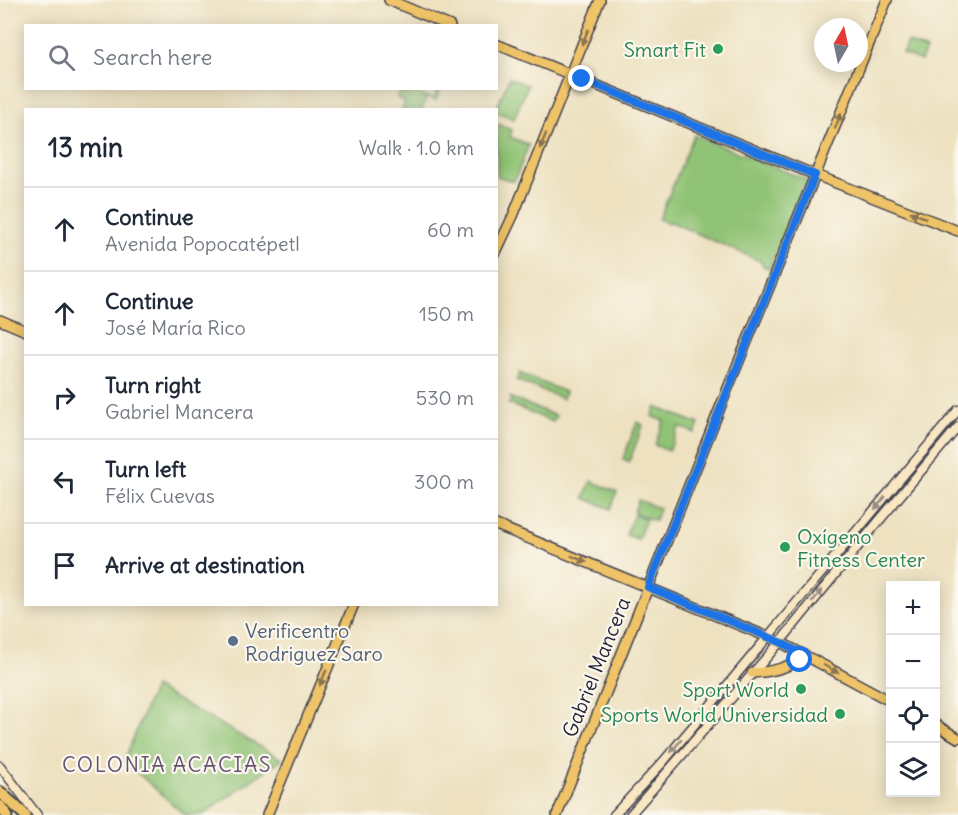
<!DOCTYPE html>
<meta charset="utf-8">
<style>
:root{--surface:#fff;--page:#f6f6f7;--text:#1f2937;--muted:#747a83;--line:#e0e1e3}
body{margin:0;font-family:Delius,sans-serif;background:var(--page);color:var(--text)}
.controls{position:absolute;right:18px;bottom:18px;display:grid;overflow:hidden;border-radius:0px;box-shadow:0 3px 15px #0003}
.controls button{width:54px;height:54px;display:grid;place-items:center;padding:0;border:0;border-bottom:2px solid var(--line);background:var(--surface);color:var(--text);font:30px sans-serif}
.compass{position:absolute;left:814px;top:18px;width:54px;height:54px;border-radius:50%;background:var(--surface);box-shadow:0 3px 15px #0003;rotate:9deg}
.stop{position:absolute;width:18px;height:18px;margin:-14px;border:4px solid #1a73e8;border-radius:50%;background:#fff}
.stop.end{background:#1a73e8;border-color:#fff;box-shadow:0 2px 6px #0008}
.list{margin:0;padding:0;list-style:none}
h2{display:flex;justify-content:space-between;align-items:center;height:78px;margin:0;padding:0 24px;font-size:26px}
h2 small{font-size:20px;font-weight:400;color:var(--muted)}
.list li{display:grid;grid-template-columns:39px 1fr auto;gap:18px;align-items:center;box-sizing:border-box;height:84px;padding:0 24px;border-top:2px solid var(--line)}
.list b{display:block;font-size:22px;white-space:nowrap}
.list p{margin:0;font-size:20px;white-space:nowrap;color:var(--muted)}
.list em{font-size:20px;font-style:normal;color:var(--muted)}
.icon{flex:none;width:33px;height:33px;fill:none;stroke:currentColor;stroke-width:2;stroke-linecap:round;stroke-linejoin:round}
.map{position:relative;flex:none;width:958px;height:815px;overflow:hidden}
.search{position:absolute;background:var(--surface);box-shadow:0 3px 15px #0003;left:24px;top:24px;width:474px;height:66px;display:flex;align-items:center;gap:15px;box-sizing:border-box;padding:0 21px;border-radius:0px;color:var(--muted);font-size:22px}
.panel{position:absolute;background:var(--surface);box-shadow:0 3px 15px #0003;left:24px;top:108px;width:474px;height:498px;border-radius:0px}
.map>svg:first-child{display:block}
.green{fill:#90c374;stroke:#597258;stroke-width:1.5}
.lines{fill:none;stroke-linecap:round;stroke-linejoin:round}
.secondary-casing{stroke:#403f4f;stroke-width:11}
.primary-casing{stroke:#403f4f;stroke-width:12}
.motorway-casing{stroke:#403f4f;stroke-width:14}
.secondary{stroke:#f9e7c3;stroke-width:8}
.primary{stroke:#efc469;stroke-width:9}
.motorway{stroke:#efc469;stroke-width:10}
.oneway{fill:#887352}
.oneway2{fill:#988e86}
.route{stroke:#1a73e8;stroke-width:8}
.leisure-dot{fill:#2e9e5b;stroke:#fbf7ec;stroke-width:2}
.service-dot{fill:#5c6f8a;stroke:#fbf7ec;stroke-width:2}
.labels{text-anchor:middle;dominant-baseline:central;stroke-width:4.5;stroke-linejoin:round;paint-order:stroke}
.leisure-label{font-size:20px;fill:#27864d;stroke:#fbf7ec;text-anchor:end}
.service-label{font-size:20px;fill:#4e5e75;stroke:#fbf7ec;text-anchor:start}
.street-label{font-size:20px;fill:#22223b;stroke:#fbf7ec}
.neighbourhood-label{font-size:21px;letter-spacing:1.5px;fill:#665378;stroke:#fbf7ec}
</style>
<div class="map">
<svg width="958" height="815" viewBox="0 0 958 815">
<rect width="100%" height="100%" fill="#fbf7ec"/>
<filter id="ink" filterUnits="userSpaceOnUse"><feTurbulence type="fractalNoise" baseFrequency=".0167" numOctaves="2"/><feDisplacementMap in="SourceGraphic" scale="12" xChannelSelector="R" yChannelSelector="G"/><feConvolveMatrix kernelMatrix="1 2 1 2 8 2 1 2 1" color-interpolation-filters="sRGB"/></filter>
<filter id="wash" filterUnits="userSpaceOnUse"><feTurbulence type="fractalNoise" baseFrequency=".008" numOctaves="4" result="noise"/><feDisplacementMap in="SourceGraphic" scale="24" xChannelSelector="R" yChannelSelector="G"/><feGaussianBlur stdDeviation="1.35" result="paint"/><feColorMatrix in="noise" values="0 0 0 0 0 0 0 0 0 0 0 0 0 0 0 0 0 1.4 0 .05"/><feComposite in="paint" operator="in"/></filter>
<g filter="url(#wash)">
<rect width="100%" height="100%" fill="#ede1c0"/>
<g class="green">
<path d="M907,42L926,50L921,61L902,53Z"/>
<path d="M509,78L528,85L514,119L497,112L496,109Z"/>
<path d="M400,90L409,94L413,91L433,100L437,91L440,92L436,101L427,97L422,109L403,110L402,109L405,102L397,98Z"/>
<path d="M497,124L512,130L510,137L529,145L514,182L497,176Z"/>
<path d="M694,135L807,180L769,269L763,266L760,261L671,222L668,223L659,219Z"/>
<path d="M519,373L565,392L563,399L516,380L520,375Z"/>
<path d="M509,397L556,416L553,422L507,403L510,404L511,399Z"/>
<path d="M656,407L699,424L695,433L679,427L669,451L655,445L664,421L652,416Z"/>
<path d="M637,422L643,425L629,462L623,459Z"/>
<path d="M591,481L617,492L611,509L584,498Z"/>
<path d="M638,500L659,508L655,521L634,512Z"/>
<path d="M634,514L646,519L638,539L626,535Z"/>
<path d="M154,687L282,759L202,815H185L124,761Z"/>
</g>
</g>
<g filter="url(#ink)">
<g class="lines">
<g class="secondary-casing">
<g id="secondary">
<path d="M0,766L37,815"/>
<path d="M614,815L663,762L958,410"/>
<path d="M630,815L780,642L878,522L958,427"/>
</g>
</g>
<g class="primary-casing">
<g id="primary">
<path d="M389,0L450,26"/>
<path d="M496,44L803,170L958,231"/>
<path d="M496,252L513,216L600,0"/>
<path d="M0,320L26,331"/>
<path d="M496,525L780,642L890,701"/>
<path d="M752,673C770,672 791,668 804,655"/>
<path d="M936,725L958,738"/>
<path d="M267,815L354,604"/>
<path d="M557,815L730,383L887,0"/>
</g>
</g>
<g class="motorway-casing">
<g id="motorway">
<path d="M0,792L25,815"/>
<path d="M0,806L7,815"/>
</g>
</g>
<use href="#secondary" class="secondary"/>
<use href="#primary" class="primary"/>
<use href="#motorway" class="motorway"/>
</g>
<defs><path id="oneway-solid" d="M-6-.8H1V-3.2L6.5 0L1 3.2V.8H-6Z" transform="scale(1.5)"/></defs>
<g class="oneway">
<use href="#oneway-solid" transform="translate(585 37) rotate(113)"/>
<use href="#oneway-solid" transform="translate(838 121) rotate(-68)"/>
<use href="#oneway-solid" transform="translate(543 141) rotate(112)"/>
<use href="#oneway-solid" transform="translate(918 215) rotate(-158)"/>
<use href="#oneway-solid" transform="translate(579 559) rotate(23)"/>
<use href="#oneway-solid" transform="translate(831 669) rotate(28)"/>
<use href="#oneway-solid" transform="translate(323 678) rotate(113)"/>
</g>
<g class="oneway2">
<use href="#oneway-solid" transform="translate(880 503) rotate(130)"/>
<use href="#oneway-solid" transform="translate(817 596) rotate(-51)"/>
<use href="#oneway-solid" transform="translate(676 746) rotate(130)"/>
</g>
</g>
<g class="lines" filter="url(#ink)">
<path class="route" d="M582,79L815,175L648,587L780,642L804,655L800,660"/>
</g>
<g class="leisure-dot">
<circle cx="718" cy="49" r="6"/>
<circle cx="785" cy="547" r="6"/>
<circle cx="801" cy="689" r="6"/>
<circle cx="840" cy="714" r="6"/>
</g>
<circle class="service-dot" cx="233" cy="641" r="6"/>
<g class="labels">
<g class="leisure-label">
<text x="706" y="49">Smart Fit</text>
<text x="797" y="536" text-anchor="start">Oxígeno<tspan x="797" dy="23">Fitness Center</tspan></text>
<text x="789" y="689">Sport World</text>
<text x="828" y="714">Sports World Universidad</text>
</g>
<g class="service-label">
<text x="245" y="630">Verificentro<tspan x="245" dy="23">Rodriguez Saro</tspan></text>
</g>
<g class="street-label">
<text transform="translate(596 667) rotate(-68)">Gabriel Mancera</text>
</g>
<g class="neighbourhood-label">
<text x="167" y="764">COLONIA ACACIAS</text>
</g>
</g>
</svg>
<div class="controls">
<button>+</button>
<button>−</button>
<button><svg class="icon" aria-label="locate" viewBox="0 0 24 24"><circle cx="12" cy="12" r="6"/><path d="M12 2v4M12 18v4M2 12h4M18 12h4"/></svg></button>
<button><svg class="icon" aria-label="layers" viewBox="0 0 24 24"><path d="M12 4l9 5-9 5-9-5zM3 14l9 5 9-5"/></svg></button>
</div>
<svg class="compass" viewBox="-18 -18 36 36"><path d="M0-13l5 13h-10z" fill="#e53935"/><path d="M0 13l5-13h-10z" fill="#747a83"/></svg>
<div class="stop" style="left:800px;top:660px"></div>
<div class="stop end" style="left:582px;top:79px"></div>
<div class="search"><svg class="icon" aria-label="search" viewBox="0 0 24 24"><circle cx="10" cy="10" r="6"/><path d="M15 15l6 6"/></svg>Search here</div>
<section class="panel">
<h2>13 min<small>Walk · 1.0 km</small></h2>
<ul class="list">
<li><svg class="icon" aria-label="ahead" viewBox="0 0 24 24"><path d="M12 20V5M6 11l6-6 6 6"/></svg><div><b>Continue</b><p>Avenida Popocatépetl</p></div><em>60 m</em></li>
<li><svg class="icon" aria-label="ahead" viewBox="0 0 24 24"><path d="M12 20V5M6 11l6-6 6 6"/></svg><div><b>Continue</b><p>José María Rico</p></div><em>150 m</em></li>
<li><svg class="icon" aria-label="right" viewBox="0 0 24 24"><path d="M7 20v-9h11M14 6l5 5-5 5"/></svg><div><b>Turn right</b><p>Gabriel Mancera</p></div><em>530 m</em></li>
<li><svg class="icon" aria-label="left" viewBox="0 0 24 24"><path d="M17 20v-9H6M10 6l-5 5 5 5"/></svg><div><b>Turn left</b><p>Félix Cuevas</p></div><em>300 m</em></li>
<li><svg class="icon" aria-label="arrive" viewBox="0 0 24 24"><path d="M6 21V4h12l-3 4 3 4H6"/></svg><div><b>Arrive at destination</b></div></li>
</ul>
</section>
</div>
